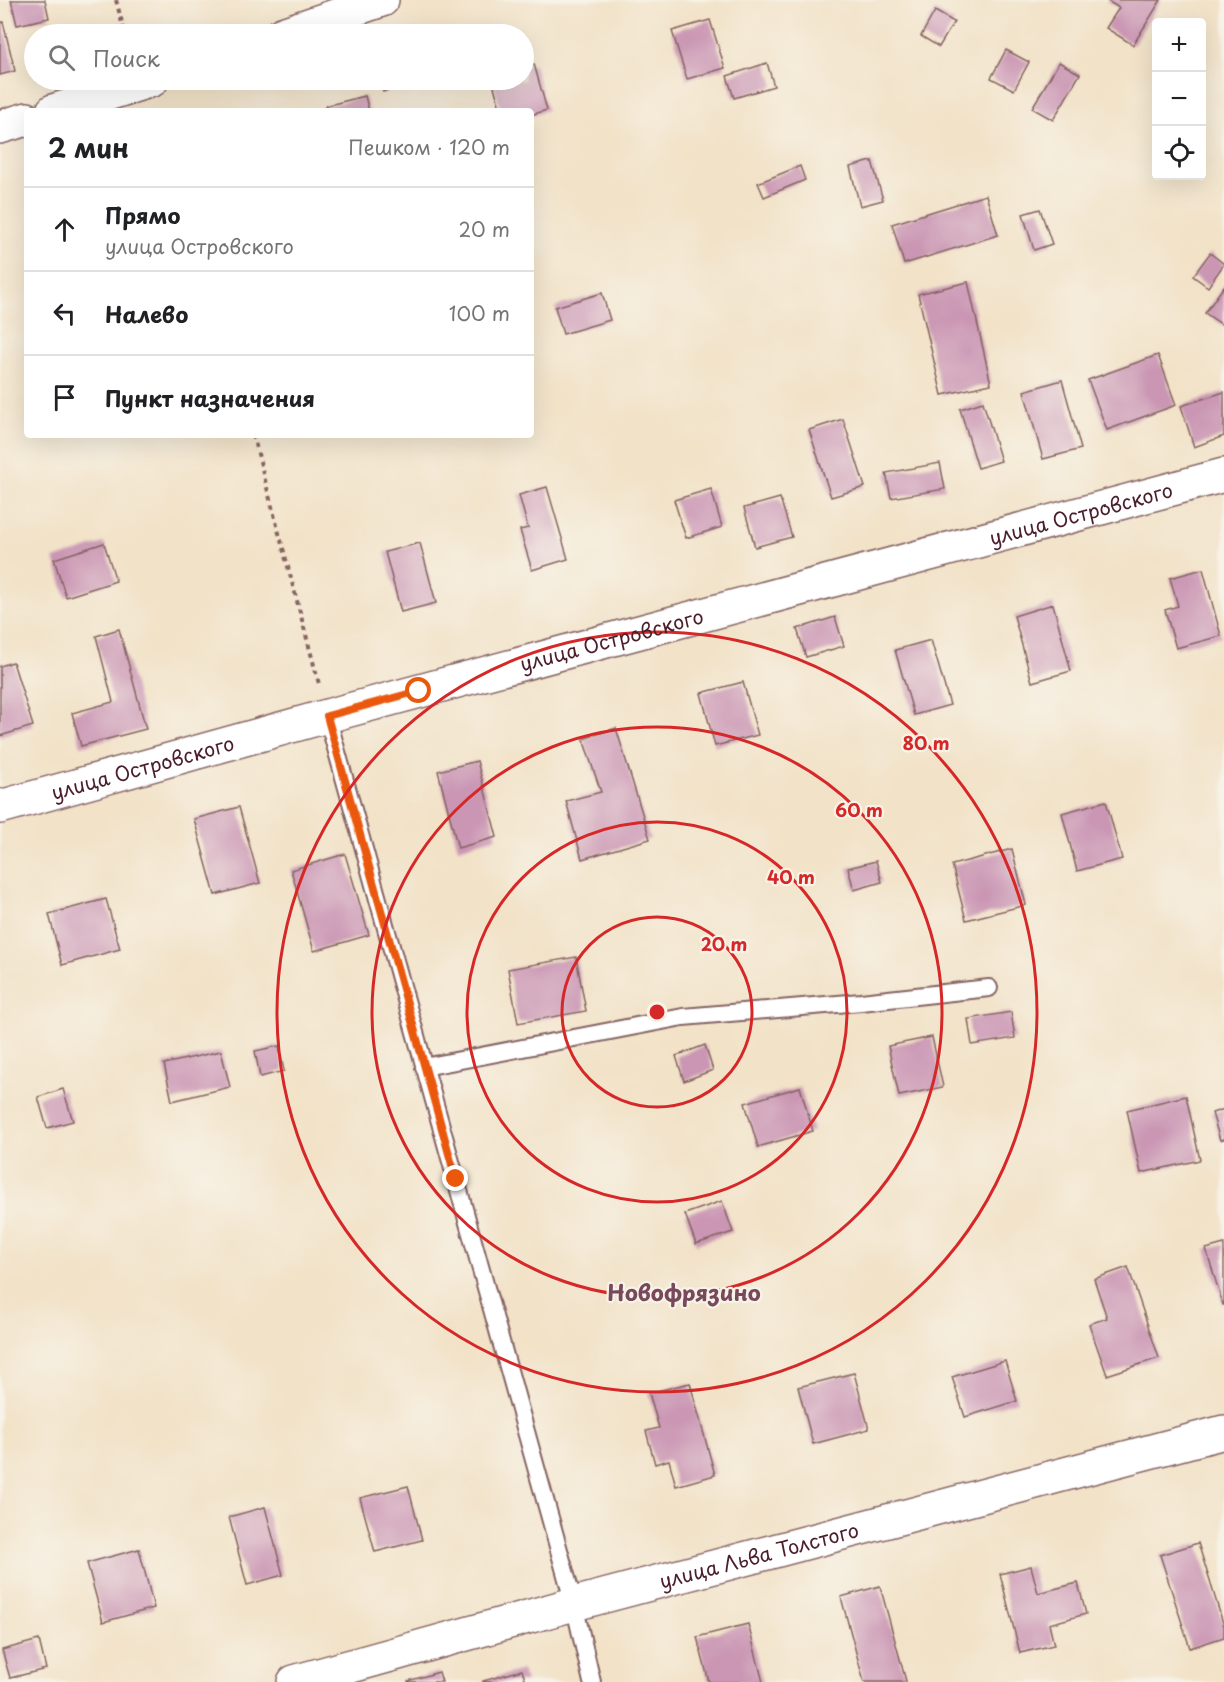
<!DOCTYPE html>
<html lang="ru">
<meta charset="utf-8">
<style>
:root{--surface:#fff;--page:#f2f2f2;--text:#202124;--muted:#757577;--line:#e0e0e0}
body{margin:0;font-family:"Playpen Sans",sans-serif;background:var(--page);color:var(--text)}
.controls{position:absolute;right:18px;top:18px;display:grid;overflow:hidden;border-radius:6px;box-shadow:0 6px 24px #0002}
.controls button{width:54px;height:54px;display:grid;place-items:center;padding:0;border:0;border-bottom:2px solid var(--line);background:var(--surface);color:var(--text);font:30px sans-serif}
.stop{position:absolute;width:18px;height:18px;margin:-14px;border:4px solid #ea580c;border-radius:50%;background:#fff}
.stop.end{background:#ea580c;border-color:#fff;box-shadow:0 2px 6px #0008}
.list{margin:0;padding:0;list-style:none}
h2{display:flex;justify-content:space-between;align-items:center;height:78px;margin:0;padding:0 24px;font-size:26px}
h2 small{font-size:20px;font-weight:400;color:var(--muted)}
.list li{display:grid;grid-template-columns:39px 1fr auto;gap:18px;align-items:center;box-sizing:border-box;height:84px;padding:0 24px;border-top:2px solid var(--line)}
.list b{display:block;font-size:22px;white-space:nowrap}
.list p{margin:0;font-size:20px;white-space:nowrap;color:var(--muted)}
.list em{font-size:20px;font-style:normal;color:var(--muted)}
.icon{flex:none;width:33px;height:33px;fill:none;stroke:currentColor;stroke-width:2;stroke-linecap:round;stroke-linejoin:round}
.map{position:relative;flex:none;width:1224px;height:1682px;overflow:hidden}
.search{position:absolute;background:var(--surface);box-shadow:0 6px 24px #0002;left:24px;top:24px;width:510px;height:66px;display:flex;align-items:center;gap:15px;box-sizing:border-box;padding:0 21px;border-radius:33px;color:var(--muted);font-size:22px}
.panel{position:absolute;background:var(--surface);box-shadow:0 6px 24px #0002;left:24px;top:108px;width:510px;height:330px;border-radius:6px}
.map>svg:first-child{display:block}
.building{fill:#ca96b4}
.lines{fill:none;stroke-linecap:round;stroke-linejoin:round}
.lane-casing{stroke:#856362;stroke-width:20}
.street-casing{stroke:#856362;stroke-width:36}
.path{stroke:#856362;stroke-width:4;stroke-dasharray:4.5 4.5;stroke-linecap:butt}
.lane{stroke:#fff;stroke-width:16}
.street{stroke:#fff;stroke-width:33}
.route{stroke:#ea580c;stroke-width:8}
.ring{fill:none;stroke:#d62828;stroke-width:3}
.labels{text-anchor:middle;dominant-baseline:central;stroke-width:4.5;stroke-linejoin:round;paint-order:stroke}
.street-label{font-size:20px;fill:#4a1f2b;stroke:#f7f3e8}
.quarter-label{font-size:22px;font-weight:bold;fill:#77495b;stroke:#f7f3e8}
.centre{fill:#d62828;stroke:#f7f3e8;stroke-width:3}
.ring-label{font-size:18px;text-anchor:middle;font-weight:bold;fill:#d62828;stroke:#f7f3e8;stroke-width:4.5;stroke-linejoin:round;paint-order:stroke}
</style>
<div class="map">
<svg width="1224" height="1682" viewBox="0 0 1224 1682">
<rect width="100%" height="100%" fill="#f7f3e8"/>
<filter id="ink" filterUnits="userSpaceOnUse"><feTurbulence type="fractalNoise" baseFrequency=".0167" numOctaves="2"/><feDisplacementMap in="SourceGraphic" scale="12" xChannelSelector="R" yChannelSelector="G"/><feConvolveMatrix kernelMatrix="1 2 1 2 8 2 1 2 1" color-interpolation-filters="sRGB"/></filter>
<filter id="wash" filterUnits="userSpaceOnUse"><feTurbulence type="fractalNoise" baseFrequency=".008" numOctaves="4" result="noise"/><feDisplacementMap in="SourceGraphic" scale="24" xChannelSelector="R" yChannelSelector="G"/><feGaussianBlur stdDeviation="1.35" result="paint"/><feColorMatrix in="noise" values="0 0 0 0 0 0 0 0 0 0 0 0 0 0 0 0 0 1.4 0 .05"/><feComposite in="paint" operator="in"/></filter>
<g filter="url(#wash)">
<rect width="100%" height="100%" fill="#f2e2c8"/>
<g id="blocks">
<g class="building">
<path d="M11,0H45L49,18L17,25Z"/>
<path d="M1106,0H1161L1133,45L1106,28L1119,8Z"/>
<path d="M935,11L954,22L939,47L921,36Z"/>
<path d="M710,20L725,68L687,79L672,31Z"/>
<path d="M3,22L15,71L0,75V23Z"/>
<path d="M1006,50L1029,62L1014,90L991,78Z"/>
<path d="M1059,62L1080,74L1053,120L1032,108Z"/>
<path d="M767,63L774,86L734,98L727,76Z"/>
<path d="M534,64L547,110L531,115V111H501L492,80H524V67Z"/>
<path d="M379,80H406L407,83L383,92Z"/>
<path d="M365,96L369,111H326L325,106Z"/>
<path d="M872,161L883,200L860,206L850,167Z"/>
<path d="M800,166L805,180L764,197L758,183Z"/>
<path d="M986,195L998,235L904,264L892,224Z"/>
<path d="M1040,209L1052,244L1034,250L1023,214Z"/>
<path d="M1210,253L1224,264L1208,287L1193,276Z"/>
<path d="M968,282L991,384L942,395L918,294Z"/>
<path d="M1224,286V326L1205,313Z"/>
<path d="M602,293L610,320L563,334L555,307Z"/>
<path d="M1158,355L1176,405L1107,430L1088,380Z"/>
<path d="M1062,380L1081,449L1043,459L1024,391Z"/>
<path d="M1224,392V436L1194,447L1181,406Z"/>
<path d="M983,402L1001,461L978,468L960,409Z"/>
<path d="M843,419L865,487L831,497L809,430Z"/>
<path d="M940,463L945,489L891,498L886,473Z"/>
<path d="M547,487L568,559L532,570L520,530L528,528L519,495Z"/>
<path d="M711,489L722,527L686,538L674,500Z"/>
<path d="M780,498L792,537L755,547L744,508Z"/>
<path d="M104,543L116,581L66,597L54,559Z"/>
<path d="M420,543L436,603L401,612L385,552Z"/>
<path d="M1203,569L1221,636L1176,648L1165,610L1178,606L1170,578Z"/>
<path d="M1053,604L1071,671L1032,682L1014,616Z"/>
<path d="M835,617L844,646L806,657L797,629Z"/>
<path d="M119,629L146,729L81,746L72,713L113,702L96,636Z"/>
<path d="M931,640L950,705L914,715L895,650Z"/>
<path d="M13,662L33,726L0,736V666Z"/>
<path d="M743,682L758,735L715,746L701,693Z"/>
<path d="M616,728L650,839L582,859L566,801L601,792L583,739Z"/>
<path d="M477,761L497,837L458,848L438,771Z"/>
<path d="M1106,801L1122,859L1077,871L1062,813Z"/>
<path d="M239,807L260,883L215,895L194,819Z"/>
<path d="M1012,849L1026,905L966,920L952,865Z"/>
<path d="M345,854L369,935L314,951L291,870Z"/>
<path d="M876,861L882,882L854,890L848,868Z"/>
<path d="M106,899L120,949L62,965L49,914Z"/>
<path d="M576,957L586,1011L518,1023L508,969Z"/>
<path d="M1011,1012L1015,1038L972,1045L968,1019Z"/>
<path d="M932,1037L943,1087L899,1096L888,1046Z"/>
<path d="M705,1045L713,1070L684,1081L676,1056Z"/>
<path d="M279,1046L284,1071L260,1077L255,1051Z"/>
<path d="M221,1051L230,1087L172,1101L164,1064Z"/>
<path d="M800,1087L813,1131L758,1147L745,1103Z"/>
<path d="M63,1089L73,1121L47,1128L38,1097Z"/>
<path d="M1186,1096L1200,1160L1141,1173L1127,1110Z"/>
<path d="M1224,1109V1139L1220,1140L1212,1113Z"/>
<path d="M722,1201L733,1232L696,1244L685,1214Z"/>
<path d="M1224,1244V1305H1223L1206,1249Z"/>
<path d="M1128,1267L1159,1358L1107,1375L1089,1324L1107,1318L1094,1279Z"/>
<path d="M1005,1361L1017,1401L965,1417L952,1377Z"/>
<path d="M854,1373L869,1429L813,1444L798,1387Z"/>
<path d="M690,1383L715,1475L676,1486L669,1460L655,1464L646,1431L659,1428L649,1393Z"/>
<path d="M408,1486L422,1540L375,1552L360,1498Z"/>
<path d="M265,1507L283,1575L247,1585L229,1517Z"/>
<path d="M1198,1543L1224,1626V1637L1190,1648L1160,1555Z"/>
<path d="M139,1549L154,1608L103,1622L87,1563Z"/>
<path d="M1031,1566L1038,1593L1078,1583L1086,1614L1049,1624L1054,1645L1020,1653L1000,1574Z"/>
<path d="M880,1586L906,1681L903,1682H864L841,1597Z"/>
<path d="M748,1624L763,1682H709L697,1637Z"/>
<path d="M39,1640L46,1669L10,1678L2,1650Z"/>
<path d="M522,1670L526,1682H483V1681Z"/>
<path d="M439,1672L442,1682H408V1681Z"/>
</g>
</g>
</g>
<g filter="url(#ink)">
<use href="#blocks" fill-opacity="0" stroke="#856362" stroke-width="1.5"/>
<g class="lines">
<g class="lane-casing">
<g id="lane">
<path d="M327,716L574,1604L592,1682"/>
<path d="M424,1067L683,1017L861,1002L989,988"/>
</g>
</g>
<g class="street-casing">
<g id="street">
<path d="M282,34L382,0"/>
<path d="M53,111L152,80"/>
<path d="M0,127L27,119"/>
<path id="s1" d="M0,807L327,716L1224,475"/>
<path id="s2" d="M294,1682L574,1604L1224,1432"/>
</g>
</g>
<g class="path">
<path d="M116,0L125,34"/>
<path d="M253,435L319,684"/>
</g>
<use href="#lane" class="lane"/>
<use href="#street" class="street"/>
</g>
</g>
<g class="lines" filter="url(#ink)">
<path class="route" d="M419,691L327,716L456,1179"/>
</g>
<g class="ring">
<circle cx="657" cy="1012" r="95"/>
<circle cx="657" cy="1012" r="190"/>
<circle cx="657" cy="1012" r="285"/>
<circle cx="657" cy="1012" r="380"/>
</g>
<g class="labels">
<g class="street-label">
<text stroke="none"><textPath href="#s1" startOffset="1120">улица Островского</textPath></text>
<text stroke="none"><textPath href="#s1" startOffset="634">улица Островского</textPath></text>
<text stroke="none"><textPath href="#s1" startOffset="148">улица Островского</textPath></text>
<text stroke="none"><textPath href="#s2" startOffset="482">улица Льва Толстого</textPath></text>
</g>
<g class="quarter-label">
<text x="684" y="1291">Новофрязино</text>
</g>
</g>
<circle cx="657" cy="1012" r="9" class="centre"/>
<g class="ring-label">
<text x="926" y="750">80 m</text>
<text x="859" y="817">60 m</text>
<text x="791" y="884">40 m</text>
<text x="724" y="951">20 m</text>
</g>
</svg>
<div class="controls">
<button>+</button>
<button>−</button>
<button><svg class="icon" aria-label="locate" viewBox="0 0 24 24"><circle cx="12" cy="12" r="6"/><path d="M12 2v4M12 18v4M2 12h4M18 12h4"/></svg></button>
</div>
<div class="stop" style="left:419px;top:691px"></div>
<div class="stop end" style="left:456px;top:1179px"></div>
<div class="search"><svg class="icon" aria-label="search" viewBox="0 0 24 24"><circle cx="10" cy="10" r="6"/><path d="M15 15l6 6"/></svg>Поиск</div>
<section class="panel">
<h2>2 мин<small>Пешком · 120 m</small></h2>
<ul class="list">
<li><svg class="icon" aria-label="ahead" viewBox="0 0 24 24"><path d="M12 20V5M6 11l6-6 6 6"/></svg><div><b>Прямо</b><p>улица Островского</p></div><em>20 m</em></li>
<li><svg class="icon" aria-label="left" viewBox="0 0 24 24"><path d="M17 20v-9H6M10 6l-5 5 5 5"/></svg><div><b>Налево</b></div><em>100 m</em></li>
<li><svg class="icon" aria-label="arrive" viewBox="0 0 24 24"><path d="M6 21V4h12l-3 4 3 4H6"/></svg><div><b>Пункт назначения</b></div></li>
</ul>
</section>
</div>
